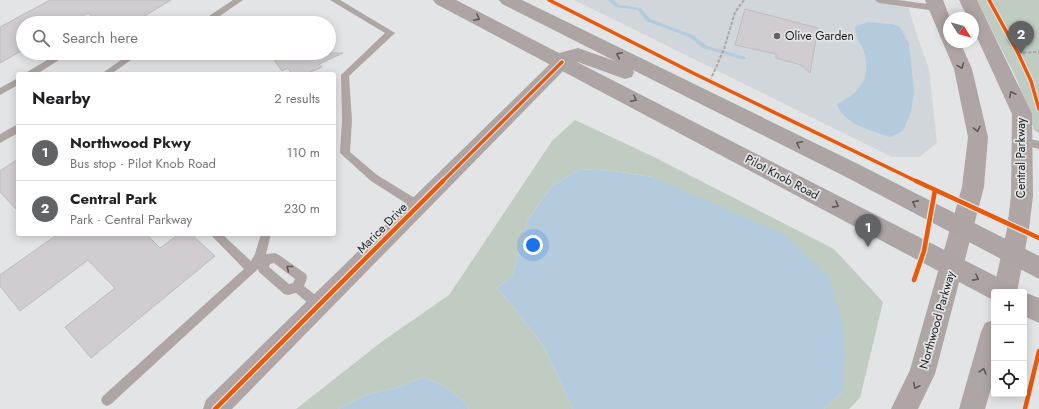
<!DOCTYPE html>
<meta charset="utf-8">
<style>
:root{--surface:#fff;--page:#f2f2f2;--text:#202124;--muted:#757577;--line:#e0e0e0;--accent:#626364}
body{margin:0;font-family:Jost,sans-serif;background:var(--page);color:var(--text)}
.controls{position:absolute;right:12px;bottom:12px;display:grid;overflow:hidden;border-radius:4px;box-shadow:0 2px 10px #0003}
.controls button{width:36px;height:36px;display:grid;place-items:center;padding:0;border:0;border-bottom:1px solid var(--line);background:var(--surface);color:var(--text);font:20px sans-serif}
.compass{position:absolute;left:943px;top:12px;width:36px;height:36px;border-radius:50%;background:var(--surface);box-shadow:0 2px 10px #0003;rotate:127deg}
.you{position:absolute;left:533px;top:245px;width:14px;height:14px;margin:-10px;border:3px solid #fff;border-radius:50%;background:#1a73e8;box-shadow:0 0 0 6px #1a73e833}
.badge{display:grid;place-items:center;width:26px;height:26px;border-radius:50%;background:var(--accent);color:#fff;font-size:13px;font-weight:700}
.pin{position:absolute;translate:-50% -33px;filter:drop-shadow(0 1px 2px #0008)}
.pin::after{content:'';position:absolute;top:21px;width:14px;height:12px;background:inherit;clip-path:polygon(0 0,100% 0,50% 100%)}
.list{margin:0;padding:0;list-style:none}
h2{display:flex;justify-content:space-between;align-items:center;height:52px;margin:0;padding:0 16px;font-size:17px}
h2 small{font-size:13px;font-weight:400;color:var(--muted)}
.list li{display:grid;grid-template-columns:26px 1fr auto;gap:12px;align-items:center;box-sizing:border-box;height:56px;padding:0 16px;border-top:1px solid var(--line)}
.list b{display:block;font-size:15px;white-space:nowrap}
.list p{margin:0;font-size:13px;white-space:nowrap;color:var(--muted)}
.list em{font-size:13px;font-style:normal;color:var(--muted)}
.icon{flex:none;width:22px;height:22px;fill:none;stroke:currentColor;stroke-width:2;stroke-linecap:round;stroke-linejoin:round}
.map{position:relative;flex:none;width:1039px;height:409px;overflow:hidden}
.search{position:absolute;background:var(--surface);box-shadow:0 2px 10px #0003;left:16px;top:16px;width:320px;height:44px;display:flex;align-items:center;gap:10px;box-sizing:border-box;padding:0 14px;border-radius:22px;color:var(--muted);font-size:15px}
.panel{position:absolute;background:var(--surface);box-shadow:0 2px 10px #0003;left:16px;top:72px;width:320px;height:164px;border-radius:4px}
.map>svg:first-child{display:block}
.built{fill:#d1d6da}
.green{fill:#c0ccc2}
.water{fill:#b4cbdd}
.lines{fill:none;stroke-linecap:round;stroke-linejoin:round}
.stream{fill:#b4cbdd;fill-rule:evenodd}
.building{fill:#d1ccd2;stroke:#bbbcbc}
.path{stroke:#ada8a8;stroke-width:2;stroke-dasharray:3.5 1.5;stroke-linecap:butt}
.service{fill:#afa5a4;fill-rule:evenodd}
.minor{fill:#afa5a4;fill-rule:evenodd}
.tertiary{fill:#afa5a4;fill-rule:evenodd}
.secondary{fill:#ada4a4;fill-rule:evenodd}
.cycleway-far1-casing{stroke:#e2e4e6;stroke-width:5.5}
.cycleway-casing{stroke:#e2e4e6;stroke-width:7}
.cycleway-far1{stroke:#e8590c;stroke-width:3.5}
.cycleway{stroke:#e8590c;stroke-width:4.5}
.oneway{stroke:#5e5a5a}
.oneway2{stroke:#5f5a5a}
.poi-dot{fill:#626364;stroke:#e2e4e6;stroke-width:1.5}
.labels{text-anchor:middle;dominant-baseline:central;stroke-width:3.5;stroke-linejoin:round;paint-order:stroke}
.poi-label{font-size:12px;fill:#1d1d1e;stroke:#e2e4e6;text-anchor:start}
.street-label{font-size:12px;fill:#1d1d1e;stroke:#e2e4e6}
</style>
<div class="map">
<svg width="1039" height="409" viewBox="0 0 1039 409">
<rect width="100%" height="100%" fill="#e3e4e5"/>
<path class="built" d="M574,0H906L918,38L929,69L937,143L919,157H892Z"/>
<g class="green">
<path d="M977,0H1039V133L1034,130L1018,82Z"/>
<path d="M575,120L654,157L834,249L883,302L860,398L849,409H824L842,392L652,177L614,171L581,169L552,186L528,219L512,277L497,287L543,345L573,409H469C459,392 440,384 422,377L399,387L366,395L338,409H296L384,340L449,295L552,141Z"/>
</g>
<g class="water">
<path d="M867,22L891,24L900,27L909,44L914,92L911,112L903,131L890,137C871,130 844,125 837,104C853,96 868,85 866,65C866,60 865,53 863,49C859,40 855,37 855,27Z"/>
<path d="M581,169L614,171L652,177L786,235L830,278L842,322L845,354L842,392L824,409H573L543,345L497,287L512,277L528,219L552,186Z"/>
<path d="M422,377C440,384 459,392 469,409H338L366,395L399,387Z"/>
</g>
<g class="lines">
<path class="stream" d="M608,0H613L619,5L641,8L650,19L693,35L707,46L746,57V58L744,60L703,48L689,37L646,21L638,10L616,7Z"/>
</g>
<g class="building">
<path d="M50,0H171L133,23H102L88,13L70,23H23V50L0,63V27Z"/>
<path d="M745,9L818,28L810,73L801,65L776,58V54L735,45Z"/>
<path d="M269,53H343L319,64L322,67L306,74H292L288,68L282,71Z"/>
<path d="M18,159V211L0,192V171Z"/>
<path d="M58,234H146L160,248L179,234H191L215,256L91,358L65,327L115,288L88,260L20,311L0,286V275Z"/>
</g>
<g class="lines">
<g class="path">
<path d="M1018,53L1039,52"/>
<path d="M710,81L724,49L735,12L744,0"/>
</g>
<g class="service">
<path d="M233,0H243L214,20L200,23H183L187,20L209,16Z"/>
<path d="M330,0H340L395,33L349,76L352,120L350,152L377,175L423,203L424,206L423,209L419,210L415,209L371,181L340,153L342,120L341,75L385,33Z"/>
<path d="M875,0H897L936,5L940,8L936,11L879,3Z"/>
<path d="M59,53H70L37,74H26L27,72Z"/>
<path d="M131,53H141L111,74H101Z"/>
<path d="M18,78V85L0,95V88Z"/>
<path d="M18,124V133L0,143V134Z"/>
<path d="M1022,137L1039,141V149L1019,144L1017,141L1019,138Z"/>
<path d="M210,234H222L251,261L255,254L261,234H271L266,254L275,253L279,255L306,274L307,278L304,286L323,301L325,305L323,309L319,310L315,309L296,293L288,295L284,294L259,272L258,269L111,404L107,406L103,404L101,400L103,396L244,269ZM274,263L295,279L293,283L289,284L269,267L270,264Z"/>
</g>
<path class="minor" d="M562,56L568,58L570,62L568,66L232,409H203L206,400L556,58Z"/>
<g class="tertiary">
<path d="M925,0H943L950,18L949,42H960L972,69L988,137L984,187L935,374L918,409H891L910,370L962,187L968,137L954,69Z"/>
<path d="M959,0H977L1032,114L1033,196L1029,229L1017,292H994V294L993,292L1007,229L1011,196L1012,114L973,29V18H968Z"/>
<path d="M994,320V378L985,409H959L981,332L985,323Z"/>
</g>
<g class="secondary">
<path d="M433,0H456L559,53L578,48L615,61L502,4L499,0H522L858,164L1039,256V279L844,176L633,70L634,72L632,77L625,79L575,61L1011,284L1014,292H994L993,300L436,4Z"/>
<path d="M1023,292H1024L1039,298V323L1024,316V292Z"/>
</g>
<g class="cycleway-far1-casing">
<g id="cycleway-far1">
<path d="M549,0L695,74L918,182"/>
<path d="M989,0L1018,53L1031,81L1039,109"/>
<path d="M442,182L562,62"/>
</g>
</g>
<g class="cycleway-casing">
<g id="cycleway">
<path d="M916,181L1039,238"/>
<path d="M914,280L924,251L935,190"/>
<path d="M215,409L443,181"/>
<path d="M1025,409L1039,351"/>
</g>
</g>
<use href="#cycleway-far1" class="cycleway-far1"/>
<use href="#cycleway" class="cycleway"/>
</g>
<defs><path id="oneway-chevron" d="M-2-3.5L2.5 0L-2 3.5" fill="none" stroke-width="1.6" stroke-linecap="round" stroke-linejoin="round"/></defs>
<g class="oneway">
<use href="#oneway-chevron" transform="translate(477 18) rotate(27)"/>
<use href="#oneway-chevron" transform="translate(619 55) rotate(-154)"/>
<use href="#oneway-chevron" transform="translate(634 99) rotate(27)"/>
<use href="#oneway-chevron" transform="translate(799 144) rotate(-154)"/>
<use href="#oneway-chevron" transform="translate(915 203) rotate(-152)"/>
<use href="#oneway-chevron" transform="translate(836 205) rotate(28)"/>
<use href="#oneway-chevron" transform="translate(976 278) rotate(28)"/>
</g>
<g class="oneway2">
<use href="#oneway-chevron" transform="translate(961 66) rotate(69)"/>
<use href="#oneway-chevron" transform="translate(1012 94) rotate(-116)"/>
<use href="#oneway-chevron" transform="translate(977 129) rotate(77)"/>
<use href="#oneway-chevron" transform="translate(289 268) rotate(-142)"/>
<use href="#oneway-chevron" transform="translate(983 371) rotate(-74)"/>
<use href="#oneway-chevron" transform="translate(916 386) rotate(116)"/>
</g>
<circle class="poi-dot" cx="777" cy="36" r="4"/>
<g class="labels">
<g class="poi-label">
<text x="785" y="36">Olive Garden</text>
</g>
<g class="street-label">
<text transform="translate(1021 158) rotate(-90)">Central Parkway</text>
<text transform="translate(782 177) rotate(28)">Pilot Knob Road</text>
<text transform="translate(382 228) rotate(-45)">Marice Drive</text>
<text transform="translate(937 320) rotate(-74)">Northwood Parkway</text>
</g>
</g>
</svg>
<div class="controls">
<button>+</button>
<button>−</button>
<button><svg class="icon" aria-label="locate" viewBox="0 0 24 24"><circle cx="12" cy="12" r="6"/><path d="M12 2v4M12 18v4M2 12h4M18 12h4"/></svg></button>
</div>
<svg class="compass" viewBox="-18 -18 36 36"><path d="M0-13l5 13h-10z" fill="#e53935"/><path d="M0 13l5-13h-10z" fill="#757577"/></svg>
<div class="you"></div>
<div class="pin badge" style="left:868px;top:247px">1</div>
<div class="pin badge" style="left:1021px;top:54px">2</div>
<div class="search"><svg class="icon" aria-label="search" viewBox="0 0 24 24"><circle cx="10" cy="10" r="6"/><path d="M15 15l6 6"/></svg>Search here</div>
<section class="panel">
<h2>Nearby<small>2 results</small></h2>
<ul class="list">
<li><span class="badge">1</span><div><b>Northwood Pkwy</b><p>Bus stop · Pilot Knob Road</p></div><em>110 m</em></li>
<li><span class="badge">2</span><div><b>Central Park</b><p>Park · Central Parkway</p></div><em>230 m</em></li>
</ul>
</section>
</div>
